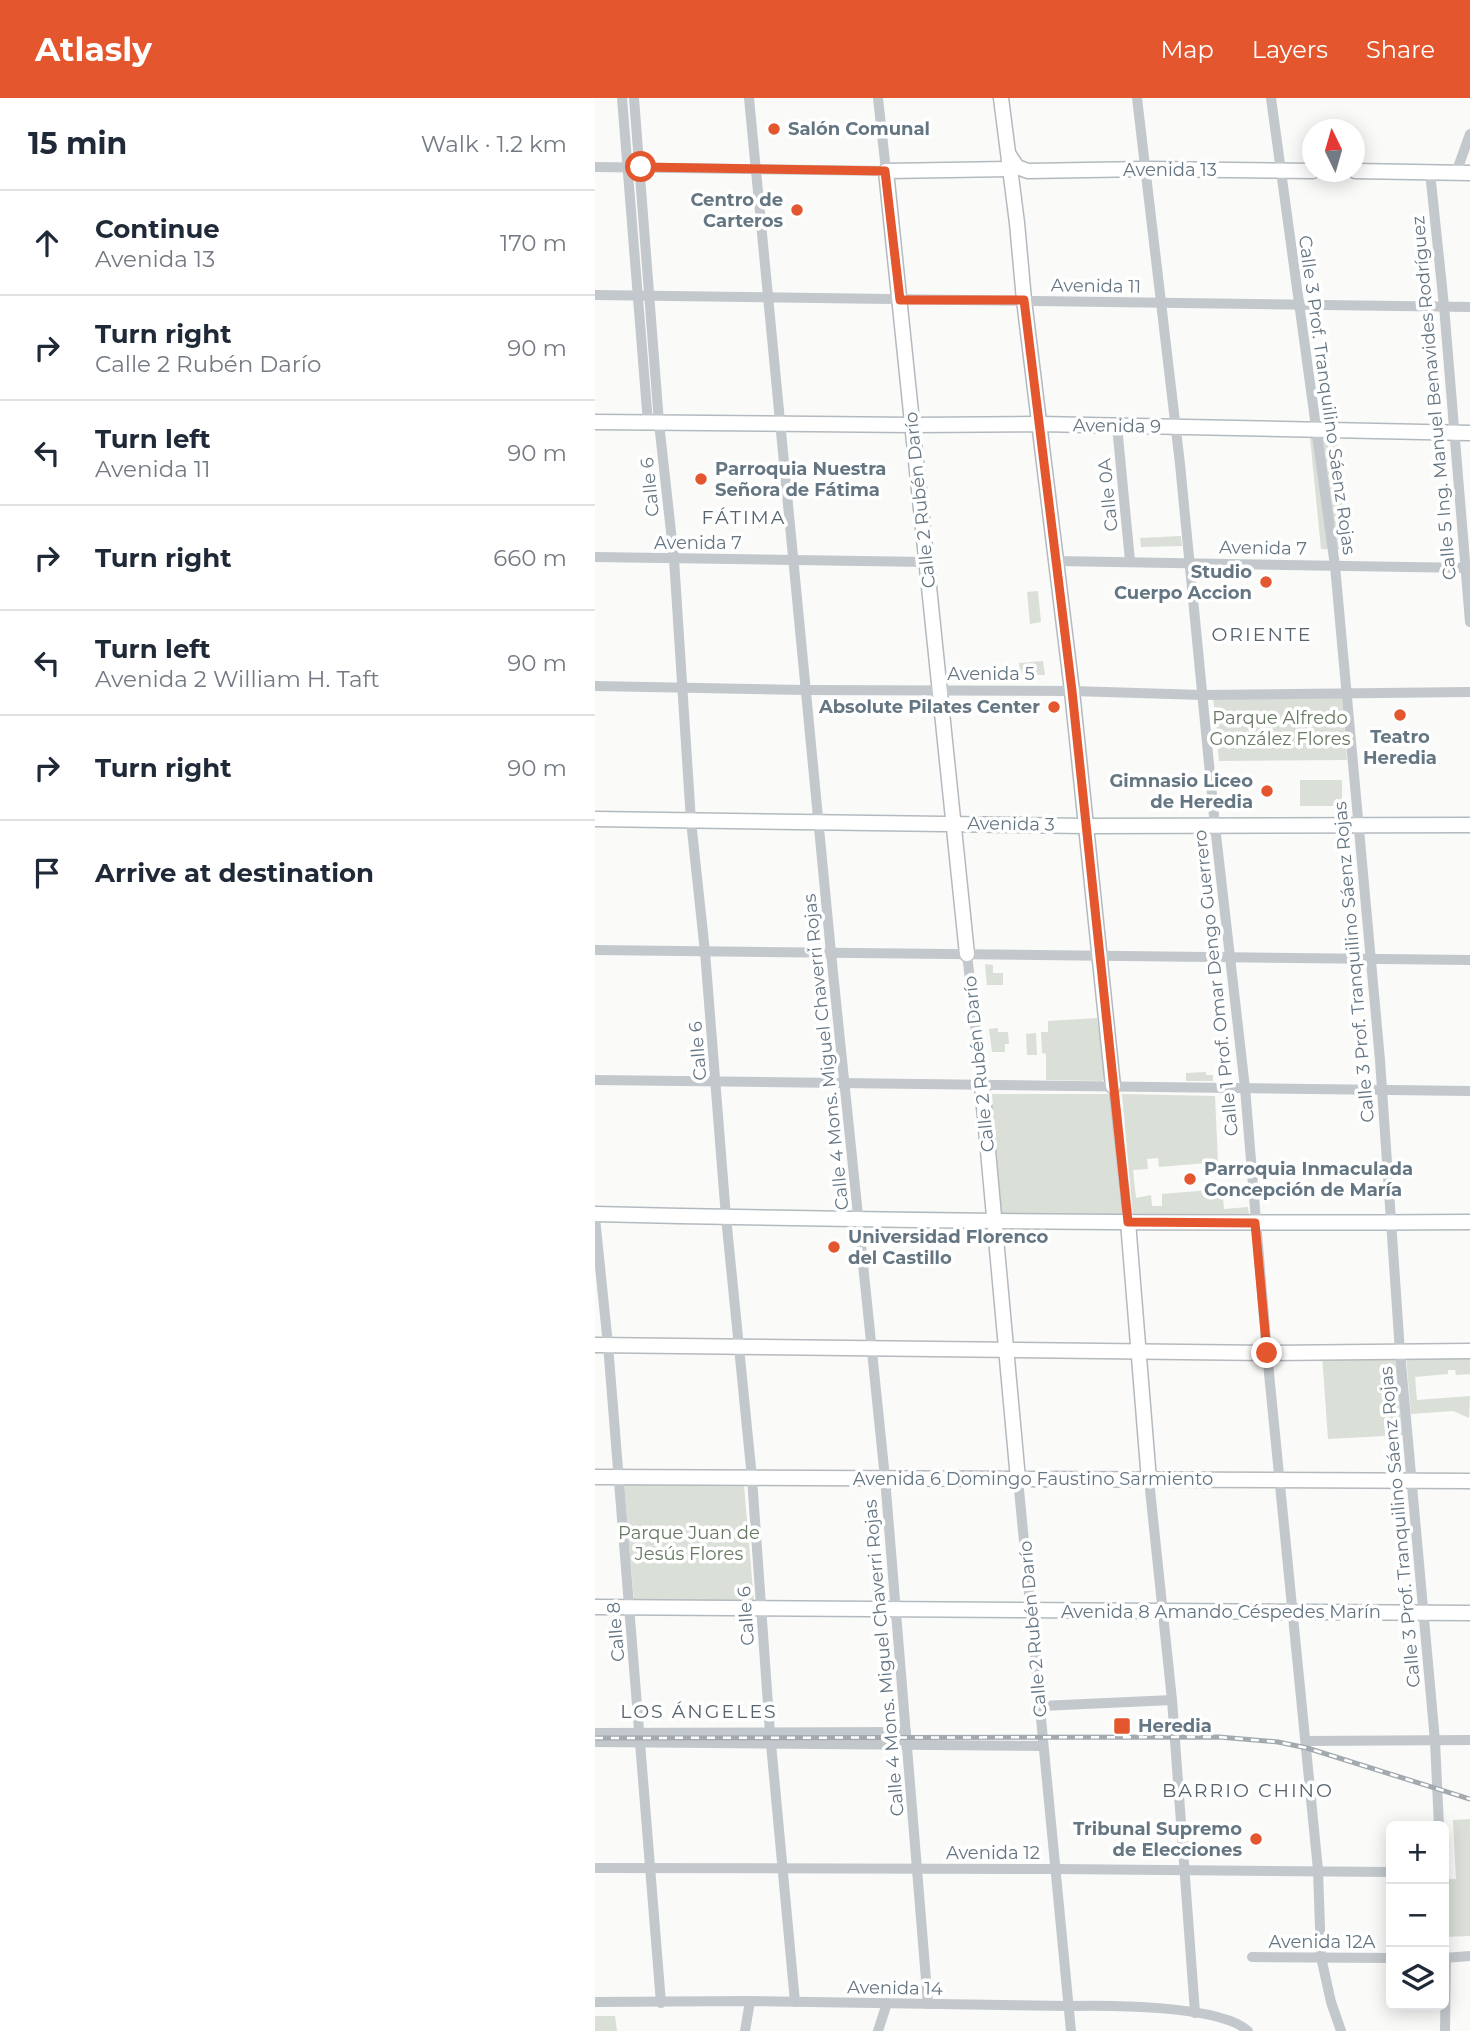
<!DOCTYPE html>
<meta charset="utf-8">
<style>
:root{--surface:#fff;--page:#f6f6f7;--text:#1f2937;--muted:#747a83;--line:#e0e1e3;--accent:#e4572e}
body{margin:0;font-family:Montserrat,sans-serif;background:var(--page);color:var(--text)}
.controls{position:absolute;right:21px;bottom:21px;display:grid;overflow:hidden;border-radius:10px;box-shadow:0 4px 18px #0003}
.controls button{width:63px;height:63px;display:grid;place-items:center;padding:0;border:0;border-bottom:2px solid var(--line);background:var(--surface);color:var(--text);font:35px sans-serif}
.compass{position:absolute;left:707px;top:21px;width:63px;height:63px;border-radius:50%;background:var(--surface);box-shadow:0 4px 18px #0003;rotate:355deg}
.stop{position:absolute;width:21px;height:21px;margin:-16px;border:5px solid #e4572e;border-radius:50%;background:#fff}
.stop.end{background:#e4572e;border-color:#fff;box-shadow:0 2px 7px #0008}
.list{margin:0;padding:0;list-style:none}
h2{display:flex;justify-content:space-between;align-items:center;height:91px;margin:0;padding:0 28px;font-size:30px}
h2 small{font-size:23px;font-weight:400;color:var(--muted)}
.list li{display:grid;grid-template-columns:46px 1fr auto;gap:21px;align-items:center;box-sizing:border-box;height:105px;padding:0 28px;border-top:2px solid var(--line)}
.list b{display:block;font-size:26px;white-space:nowrap}
.list p{margin:0;font-size:23px;white-space:nowrap;color:var(--muted)}
.list em{font-size:23px;font-style:normal;color:var(--muted)}
.icon{flex:none;width:38px;height:38px;fill:none;stroke:currentColor;stroke-width:2;stroke-linecap:round;stroke-linejoin:round}
.map{position:relative;flex:none;width:875px;height:1933px;overflow:hidden}
header{display:flex;align-items:center;gap:42px;box-sizing:border-box;height:98px;padding:0 35px;background:var(--accent);color:#fff}
header strong{font-size:33px}
nav{display:flex;gap:38px;margin-inline-start:auto;font-size:24px}
main{display:flex}
aside{flex:1;background:var(--surface)}
.map>svg:first-child{display:block}
.green{fill:#dadfd7}
.lines{fill:none;stroke-linecap:round;stroke-linejoin:round}
.secondary-casing{stroke:#b3babf;stroke-width:17}
.primary-casing{stroke:#b5babe;stroke-width:17}
.street{stroke:#c3c8cc;stroke-width:10}
.secondary{stroke:#fff;stroke-width:14}
.primary{stroke:#fff;stroke-width:14}
.rail-casing{stroke:#a2aab0;stroke-width:5}
.rail{stroke:#fff;stroke-width:2.5;stroke-dasharray:8;stroke-linecap:butt}
.route{stroke:#e4572e;stroke-width:9}
.poi-dot{fill:#e4572e;stroke:#fff;stroke-width:2.5}
.labels{text-anchor:middle;dominant-baseline:central;stroke-width:7;stroke-linejoin:round;paint-order:stroke}
.poi-label{font-size:18px;font-weight:bold;fill:#657683;stroke:#fff;text-anchor:start}
.street-label{font-size:18px;fill:#657683;stroke:#fff}
.park-label{font-size:18px;fill:#687a64;stroke:#fff}
.neighbourhood-label{font-size:19px;letter-spacing:2px;fill:#57646e;stroke:#fff}
</style>
<header>
<strong>Atlasly</strong>
<nav><a>Map</a><a>Layers</a><a>Share</a></nav>
</header>
<main>
<aside>
<h2>15 min<small>Walk · 1.2 km</small></h2>
<ul class="list">
<li><svg class="icon" aria-label="ahead" viewBox="0 0 24 24"><path d="M12 20V5M6 11l6-6 6 6"/></svg><div><b>Continue</b><p>Avenida 13</p></div><em>170 m</em></li>
<li><svg class="icon" aria-label="right" viewBox="0 0 24 24"><path d="M7 20v-9h11M14 6l5 5-5 5"/></svg><div><b>Turn right</b><p>Calle 2 Rubén Darío</p></div><em>90 m</em></li>
<li><svg class="icon" aria-label="left" viewBox="0 0 24 24"><path d="M17 20v-9H6M10 6l-5 5 5 5"/></svg><div><b>Turn left</b><p>Avenida 11</p></div><em>90 m</em></li>
<li><svg class="icon" aria-label="right" viewBox="0 0 24 24"><path d="M7 20v-9h11M14 6l5 5-5 5"/></svg><div><b>Turn right</b></div><em>660 m</em></li>
<li><svg class="icon" aria-label="left" viewBox="0 0 24 24"><path d="M17 20v-9H6M10 6l-5 5 5 5"/></svg><div><b>Turn left</b><p>Avenida 2 William H. Taft</p></div><em>90 m</em></li>
<li><svg class="icon" aria-label="right" viewBox="0 0 24 24"><path d="M7 20v-9h11M14 6l5 5-5 5"/></svg><div><b>Turn right</b></div><em>90 m</em></li>
<li><svg class="icon" aria-label="arrive" viewBox="0 0 24 24"><path d="M6 21V4h12l-3 4 3 4H6"/></svg><div><b>Arrive at destination</b></div></li>
</ul>
</aside>
<div class="map">
<svg width="875" height="1933" viewBox="0 0 875 1933">
<rect width="100%" height="100%" fill="#fafaf8"/>
<g class="green">
<path d="M715,339H742L751,452L726,451Z"/>
<path d="M586,438L587,448L546,449L545,440Z"/>
<path d="M443,493L446,524L435,526L432,494Z"/>
<path d="M448,563L450,577H426L424,565Z"/>
<path d="M747,598L752,662L624,663L618,599Z"/>
<rect x="705" y="682" width="42" height="26"/>
<path d="M390,866L398,867V875H408V887H392Z"/>
<path d="M502,920L511,979L507,983L451,982V956L447,955L446,934H453V923Z"/>
<path d="M403,930V934H413L414,946H410V954H397L394,931Z"/>
<path d="M441,935L442,957H432L431,936Z"/>
<path d="M611,974V977H618V983H591V975Z"/>
<path d="M394,996H516L529,1117L405,1116Z"/>
<path d="M527,996L620,998L623,1064L564,1069L563,1060L552,1061L553,1071L538,1072L541,1100L556,1097L557,1108H567V1096L627,1091L629,1111L653,1109L654,1116L538,1118Z"/>
<path d="M802,1256L809,1337L733,1341L727,1257Z"/>
<path d="M811,1258H875V1276L861,1277L860,1272H853V1276L820,1279L822,1302L875,1298L874,1320L858,1313L816,1316Z"/>
<path d="M29,1385L149,1387L159,1504H39Z"/>
<path d="M875,1721V1838L849,1839V1781H861L858,1722Z"/>
<path d="M0,1918H20L22,1933H0Z"/>
</g>
<g class="lines">
<g class="secondary-casing">
<g id="secondary">
<path d="M406,0L422,125L429,202L477,593L518,988"/>
<path d="M414,57L422,69L433,73L551,71L718,73"/>
<path d="M760,73L875,75"/>
<path d="M0,324L317,327L444,326L875,335"/>
<path d="M0,721L491,728L875,727"/>
<path d="M372,856L291,73L415,71"/>
<path d="M387,987L423,1381"/>
<path d="M0,1116C292,1123 583,1126 875,1124"/>
<path d="M533,1124L554,1382"/>
<path d="M0,1509L875,1515"/>
</g>
</g>
<g class="primary-casing">
<g id="primary">
<path d="M0,1247L672,1255L875,1253"/>
<path d="M0,1379L875,1383"/>
</g>
</g>
<g class="street">
<path d="M27,0L53,325"/>
<path d="M39,0L64,325L79,461L96,723L110,854L131,1119L157,1380L175,1635L200,1904"/>
<path d="M154,0L236,855L290,1380L333,1906"/>
<path d="M542,0L585,366L620,728L650,990L672,1255L723,1772L726,1859L736,1904L746,1933"/>
<path d="M676,0L740,468L785,962L805,1254L840,1643L844,1728"/>
<path d="M0,69L291,73L283,0"/>
<path d="M835,74L849,208L875,524"/>
<path d="M861,75L875,36"/>
<path d="M0,197L875,209"/>
<path d="M522,328L535,463"/>
<path d="M0,459L332,464"/>
<path d="M461,463L874,470"/>
<path d="M0,588L211,592L477,593L608,597L875,594"/>
<path d="M0,852L875,862"/>
<path d="M372,856L387,987"/>
<path d="M0,982L875,993"/>
<path d="M518,988L533,1124"/>
<path d="M0,1120L13,1247L66,1905"/>
<path d="M423,1381L476,1933"/>
<path d="M554,1382L577,1602L600,1915"/>
<path d="M446,1608L577,1602"/>
<path d="M0,1635L311,1634"/>
<path d="M711,1643L875,1642"/>
<path d="M0,1644L448,1648"/>
<path d="M0,1770L461,1771L796,1774"/>
<path d="M657,1859L796,1860"/>
<path d="M849,1860L875,1858"/>
<path d="M0,1904L155,1903L473,1908C511,1907 626,1907 653,1933"/>
<path d="M150,1933L155,1903"/>
<path d="M283,1933L292,1905"/>
<path d="M850,1933L851,1860"/>
</g>
<use href="#secondary" class="secondary"/>
<use href="#primary" class="primary"/>
<g class="rail-casing">
<path id="rail" d="M0,1640L624,1639L683,1644L712,1650L875,1701"/>
</g>
<use href="#rail" class="rail"/>
</g>
<g class="lines">
<path class="route" d="M46,69L290,73L305,202H429L477,593L533,1124L660,1125L672,1255"/>
</g>
<g class="poi-dot">
<circle cx="179" cy="31" r="7"/>
<circle cx="202" cy="112" r="7"/>
<circle cx="106" cy="381" r="7"/>
<circle cx="671" cy="484" r="7"/>
<circle cx="459" cy="609" r="7"/>
<circle cx="805" cy="617" r="7"/>
<circle cx="672" cy="693" r="7"/>
<circle cx="595" cy="1081" r="7"/>
<circle cx="239" cy="1149" r="7"/>
<rect x="518" y="1619" width="18" height="18" rx="3.5"/>
<circle cx="661" cy="1741" r="7"/>
</g>
<g class="labels">
<g class="poi-label">
<text x="193" y="31">Salón Comunal</text>
<text x="188" y="102" text-anchor="end">Centro de<tspan x="188" dy="21">Carteros</tspan></text>
<text x="120" y="371">Parroquia Nuestra<tspan x="120" dy="21">Señora de Fátima</tspan></text>
<text x="657" y="474" text-anchor="end">Studio<tspan x="657" dy="21">Cuerpo Accion</tspan></text>
<text x="445" y="609" text-anchor="end">Absolute Pilates Center</text>
<text x="805" y="639" text-anchor="middle">Teatro<tspan x="805" dy="21">Heredia</tspan></text>
<text x="658" y="683" text-anchor="end">Gimnasio Liceo<tspan x="658" dy="21">de Heredia</tspan></text>
<text x="609" y="1071">Parroquia Inmaculada<tspan x="609" dy="21">Concepción de María</tspan></text>
<text x="253" y="1139">Universidad Florenco<tspan x="253" dy="21">del Castillo</tspan></text>
<text x="543" y="1628">Heredia</text>
<text x="647" y="1731" text-anchor="end">Tribunal Supremo<tspan x="647" dy="21">de Elecciones</tspan></text>
</g>
<g class="street-label">
<text x="575" y="72">Avenida 13</text>
<text transform="translate(501 188) rotate(1)">Avenida 11</text>
<text transform="translate(732 297) rotate(82)">Calle 3 Prof. Tranquilino Sáenz Rojas</text>
<text transform="translate(839 300) rotate(-95)">Calle 5 Ing. Manuel Benavides Rodríguez</text>
<text transform="translate(522 328) rotate(1)">Avenida 9</text>
<text transform="translate(55 389) rotate(-96)">Calle 6</text>
<text transform="translate(513 397) rotate(-96)">Calle 0A</text>
<text transform="translate(325 402) rotate(-96)">Calle 2 Rubén Darío</text>
<text x="103" y="445">Avenida 7</text>
<text transform="translate(668 450) rotate(1)">Avenida 7</text>
<text x="396" y="576">Avenida 5</text>
<text transform="translate(416 726) rotate(1)">Avenida 3</text>
<text transform="translate(759 864) rotate(-95)">Calle 3 Prof. Tranquilino Sáenz Rojas</text>
<text transform="translate(621 885) rotate(-96)">Calle 1 Prof. Omar Dengo Guerrero</text>
<text transform="translate(103 953) rotate(-95)">Calle 6</text>
<text transform="translate(231 954) rotate(-96)">Calle 4 Mons. Miguel Chaverri Rojas</text>
<text transform="translate(384 966) rotate(-96)">Calle 2 Rubén Darío</text>
<text x="438" y="1381">Avenida 6 Domingo Faustino Sarmiento</text>
<text transform="translate(805 1429) rotate(-95)">Calle 3 Prof. Tranquilino Sáenz Rojas</text>
<text x="626" y="1514">Avenida 8 Amando Céspedes Marín</text>
<text transform="translate(151 1518) rotate(-94)">Calle 6</text>
<text transform="translate(438 1531) rotate(-95)">Calle 2 Rubén Darío</text>
<text transform="translate(21 1534) rotate(-95)">Calle 8</text>
<text transform="translate(289 1560) rotate(-95)">Calle 4 Mons. Miguel Chaverri Rojas</text>
<text x="398" y="1755">Avenida 12</text>
<text x="727" y="1844">Avenida 12A</text>
<text transform="translate(300 1890) rotate(1)">Avenida 14</text>
</g>
<g class="park-label">
<text x="685" y="620">Parque Alfredo<tspan x="685" dy="21">González Flores</tspan></text>
<text x="94" y="1435">Parque Juan de<tspan x="94" dy="21">Jesús Flores</tspan></text>
</g>
<g class="neighbourhood-label">
<text x="149" y="419">FÁTIMA</text>
<text x="667" y="536">ORIENTE</text>
<text x="104" y="1613">LOS ÁNGELES</text>
<text x="653" y="1692">BARRIO CHINO</text>
</g>
</g>
</svg>
<div class="controls">
<button>+</button>
<button>−</button>
<button><svg class="icon" aria-label="layers" viewBox="0 0 24 24"><path d="M12 4l9 5-9 5-9-5zM3 14l9 5 9-5"/></svg></button>
</div>
<svg class="compass" viewBox="-18 -18 36 36"><path d="M0-13l5 13h-10z" fill="#e53935"/><path d="M0 13l5-13h-10z" fill="#747a83"/></svg>
<div class="stop" style="left:46px;top:69px"></div>
<div class="stop end" style="left:672px;top:1255px"></div>
</div>
</main>
